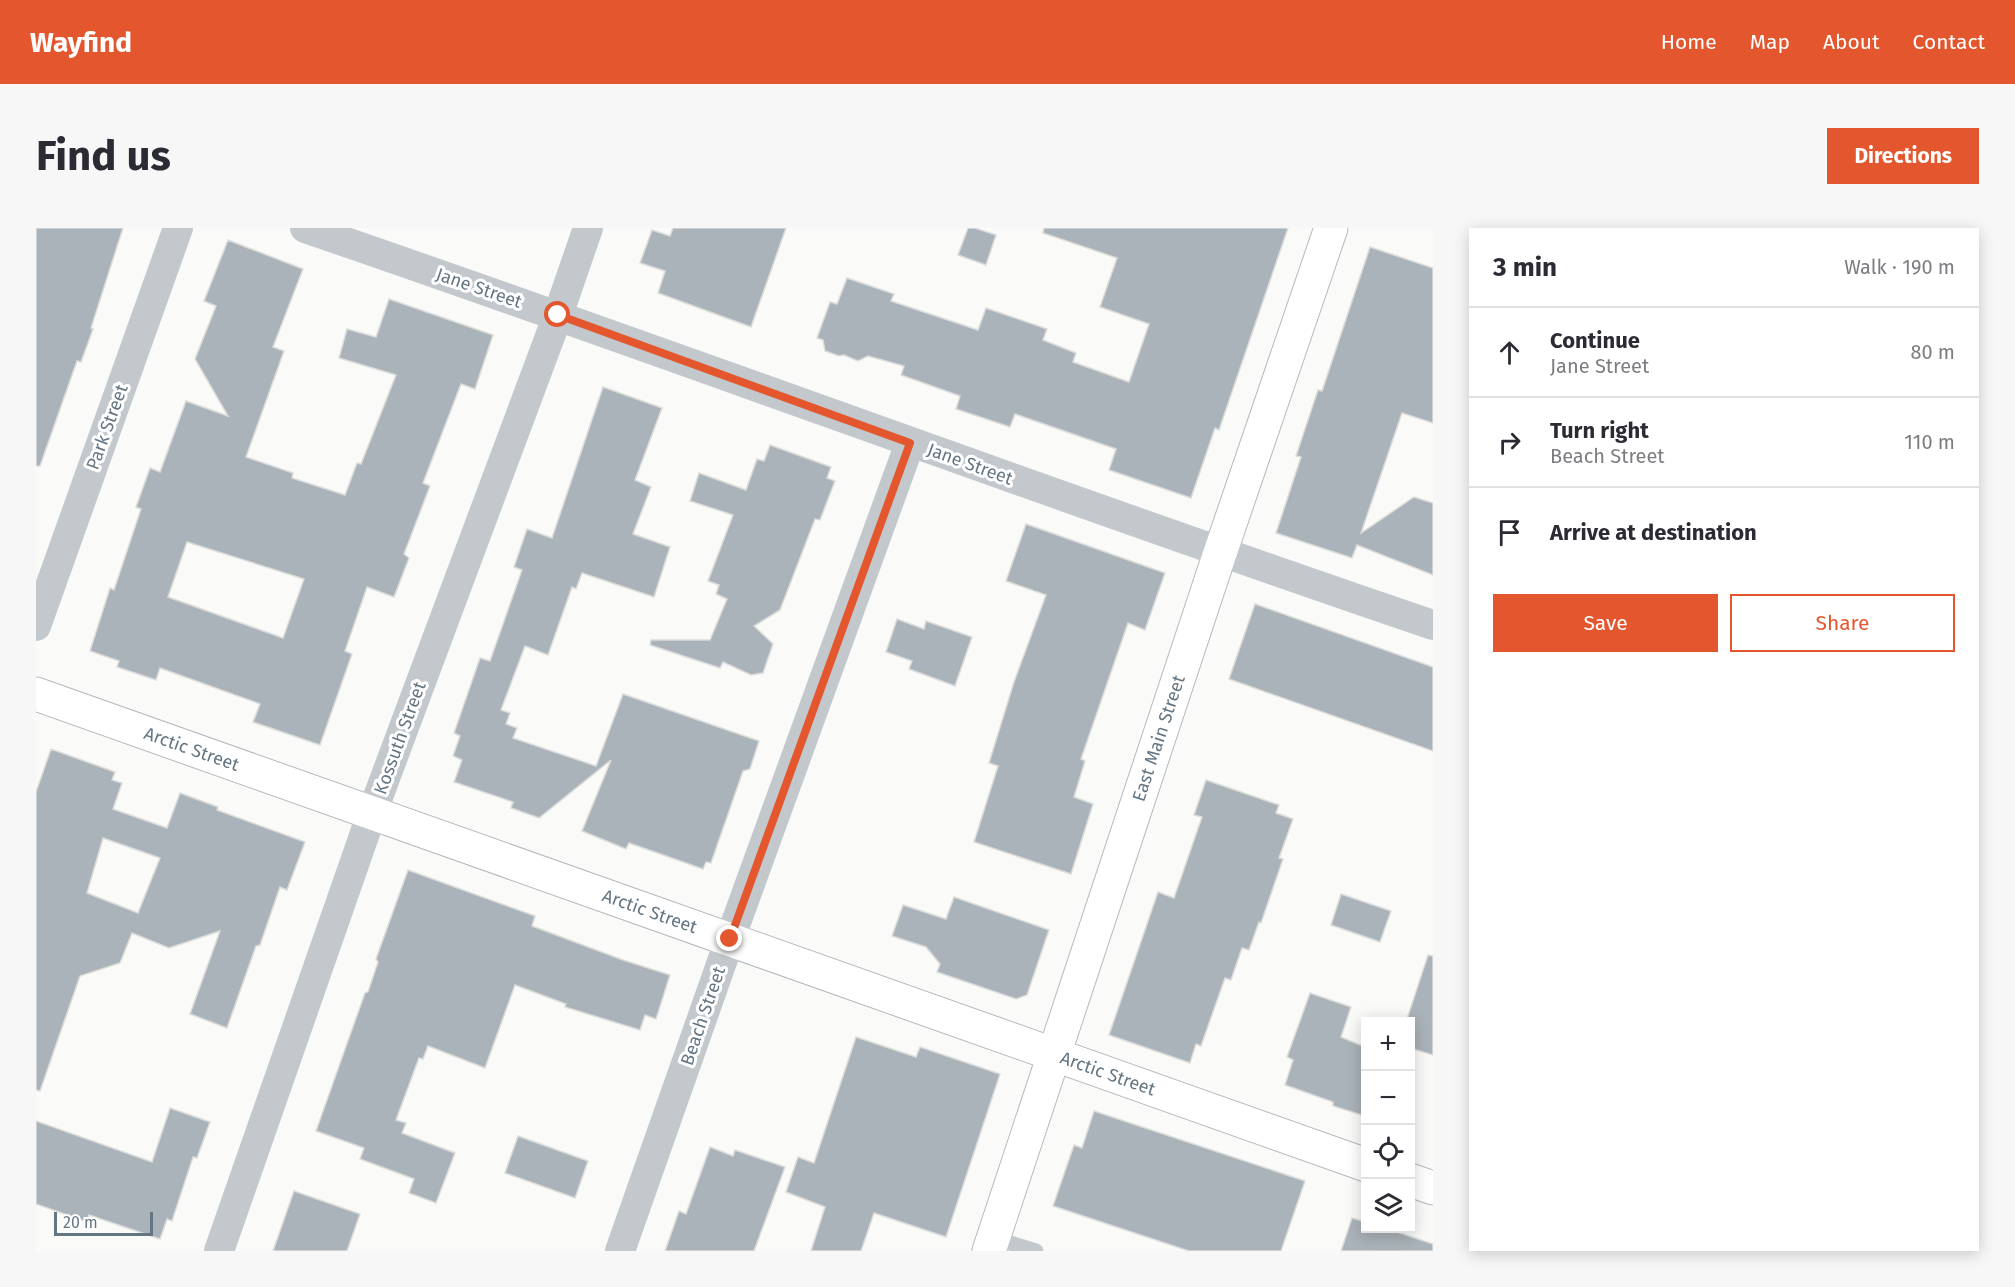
<!DOCTYPE html>
<meta charset="utf-8">
<style>
:root{--surface:#fff;--page:#f7f7f7;--text:#2b2b33;--muted:#7c7c81;--line:#e1e1e2;--accent:#e4572e}
body{margin:0;font-family:"Fira Sans",sans-serif;background:var(--page);color:var(--text)}
.controls{position:absolute;right:18px;bottom:18px;display:grid;overflow:hidden;border-radius:0px;box-shadow:0 3px 15px #0003}
.controls button{width:54px;height:54px;display:grid;place-items:center;padding:0;border:0;border-bottom:2px solid var(--line);background:var(--surface);color:var(--text);font:30px sans-serif}
.scale{position:absolute;left:18px;bottom:15px;width:99px;box-sizing:border-box;padding-left:6px;border:3px solid #657683;border-top:0;font-size:16px;line-height:21px;white-space:nowrap;color:#657683;-webkit-text-stroke:4px #fff;paint-order:stroke}
.stop{position:absolute;width:18px;height:18px;margin:-14px;border:4px solid #e4572e;border-radius:50%;background:#fff}
.stop.end{background:#e4572e;border-color:#fff;box-shadow:0 2px 6px #0008}
.list{margin:0;padding:0;list-style:none}
h2{display:flex;justify-content:space-between;align-items:center;height:78px;margin:0;padding:0 24px;font-size:26px}
h2 small{font-size:20px;font-weight:400;color:var(--muted)}
.list li{display:grid;grid-template-columns:39px 1fr auto;gap:18px;align-items:center;box-sizing:border-box;height:90px;padding:0 24px;border-top:2px solid var(--line)}
.list b{display:block;font-size:22px;white-space:nowrap}
.list p{margin:0;font-size:20px;white-space:nowrap;color:var(--muted)}
.list em{font-size:20px;font-style:normal;color:var(--muted)}
.actions{display:flex;gap:12px;padding:18px 24px}
.actions a{flex:1;padding:14px 0;border:2px solid var(--accent);border-radius:0px;text-align:center;font-size:21px;color:var(--accent)}
.actions .main{background:var(--accent);color:#fff}
.icon{flex:none;width:33px;height:33px;fill:none;stroke:currentColor;stroke-width:2;stroke-linecap:round;stroke-linejoin:round}
.map{position:relative;flex:none;width:1397px;height:1023px;overflow:hidden;border-radius:0px}
header{display:flex;align-items:center;gap:36px;box-sizing:border-box;height:84px;padding:0 30px;background:var(--accent);color:#fff}
header strong{font-size:28px}
nav{display:flex;gap:33px;margin-inline-start:auto;font-size:21px}
.intro{display:flex;align-items:center;justify-content:space-between;box-sizing:border-box;height:144px;padding:0 36px}
h1{margin:0;font-size:42px}
.button{padding:15px 27px;border-radius:0px;background:var(--accent);color:#fff;font-size:21px;font-weight:700}
main{display:flex;gap:36px;padding:0 36px}
aside{flex:1;background:var(--surface);border-radius:0px;box-shadow:0 3px 15px #0003}
.map>svg:first-child{display:block}
.building{fill:#aab3b9;stroke:#dcdcda;stroke-width:1.5;fill-rule:evenodd}
.lines{fill:none;stroke-linecap:round;stroke-linejoin:round}
.secondary-casing{stroke:#b3babf;stroke-width:35}
.service{stroke:#c3c8cc;stroke-width:15}
.minor{stroke:#c3c8cc;stroke-width:30}
.secondary{stroke:#fff;stroke-width:33}
.route{stroke:#e4572e;stroke-width:8}
.labels{text-anchor:middle;dominant-baseline:central;stroke-width:6;stroke-linejoin:round;paint-order:stroke}
.street-label{font-size:18px;fill:#657683;stroke:#fff}
</style>
<header>
<strong>Wayfind</strong>
<nav><a>Home</a><a>Map</a><a>About</a><a>Contact</a></nav>
</header>
<div class="intro"><h1>Find us</h1><a class="button">Directions</a></div>
<main>
<div class="map">
<svg width="1397" height="1023" viewBox="0 0 1397 1023">
<rect width="100%" height="100%" fill="#fafaf8"/>
<g class="building">
<path d="M0,0H87L55,100L57,101L45,134L41,133L4,238H0Z"/>
<path d="M637,0H750L715,99L622,65L629,43L604,35L616,2L634,8Z"/>
<path d="M932,0H939L960,7L950,37L922,27Z"/>
<path d="M1008,0H1252L1183,202L1179,200L1155,270L1073,242L1080,221L979,186L974,199L920,181L924,168L865,147L868,138L832,128L822,133L808,127L803,128L789,123L787,112L781,110L794,74L801,76L811,50L858,66L855,73L942,102L950,80L1011,101L1007,112L1040,125L1037,134L1093,154L1113,96L1064,79L1081,30L1007,5Z"/>
<path d="M192,12L267,41L237,119L248,123L210,229L257,245L256,250L309,267L321,235L325,236L360,147L303,130L311,101L340,109L353,71L457,107L439,161L425,156L387,255L394,258L368,326L373,330L358,369L331,359L309,423L316,426L284,517L217,494L224,476L124,440L120,452L81,439L83,433L54,423L74,360L78,362L105,281L100,279L114,240L124,244L150,173L192,188L159,131L180,78L168,73ZM151,314L268,351L247,410L132,369Z"/>
<path d="M1334,19L1397,40V195L1366,185L1325,305L1378,269L1397,275V347L1321,317L1316,330L1240,305L1265,229L1260,228L1282,162L1286,163Z"/>
<path d="M567,159L626,180L599,252L615,259L597,306L634,319L618,369L546,345L540,361L536,359L512,427L489,418L465,482L474,485L470,496L481,500L477,510L560,538L587,466L723,513L714,541L707,543L675,635L670,634L667,641L593,615L590,621L546,603L575,532L503,590L475,580L477,574L418,554L426,532L417,528L424,508L418,505L444,430L454,433L486,342L478,339L491,301L516,310Z"/>
<path d="M734,217L795,239L791,250L799,253L784,292L779,291L744,382L718,398L737,416L727,445L715,447L687,434L684,440L614,417L615,412H674L691,371L680,366L683,357L672,353L697,287L654,273L663,245L710,262L721,231L728,233Z"/>
<path d="M990,296L1129,345L1109,402L1092,395L1045,531L1049,533L1038,569L1057,576L1035,646L938,614L962,538L953,535L978,454L1010,367L970,353Z"/>
<path d="M1219,376L1397,439V523L1193,451Z"/>
<path d="M861,391L888,401L890,393L936,409L919,458L873,441L876,433L850,424Z"/>
<path d="M15,521L79,544L76,552L86,555L77,581L131,600L144,565L182,579L181,582L269,614L251,662L244,659L224,717L220,718L191,800L154,786L184,703L133,720L96,705L84,735L44,748L4,863L0,862V564ZM67,610L124,630L102,685L51,665Z"/>
<path d="M1170,552L1243,577L1240,585L1257,591L1243,630L1247,631L1225,695L1223,694L1213,722L1206,720L1195,752L1189,750L1165,818L1160,816L1154,835L1073,807L1122,664L1138,670L1166,589L1158,587Z"/>
<path d="M372,642L499,688L496,698L587,732L634,747L620,791L609,787L604,802L529,779L530,776L479,757L449,840L392,818L387,831L383,830L360,892L370,895L366,905L419,925L400,975L373,965L378,951L324,931L328,920L280,903L329,765L332,764L342,734L340,731Z"/>
<path d="M1305,666L1355,683L1344,714L1295,697Z"/>
<path d="M918,669L1013,702L991,767L980,771L901,744L904,736L890,719L856,708L867,677L910,691Z"/>
<path d="M1392,727L1397,728V827L1374,820V794H1370Z"/>
<path d="M1274,765L1315,779L1305,809L1329,819V888L1297,878V874L1249,857L1257,832L1251,829Z"/>
<path d="M820,809L880,829L884,819L964,846L910,1009L838,985L825,1023H775L789,979L750,964L762,929L778,935Z"/>
<path d="M134,880L174,894L161,930L157,929L136,993L131,991L124,1011L53,987L51,994L0,976V893L116,934Z"/>
<path d="M1058,883L1269,953L1245,1023H1153L1017,978L1038,917L1046,920Z"/>
<path d="M482,908L552,933L539,970L469,945Z"/>
<path d="M674,919L697,928L699,922L749,939L718,1023H629L643,983L650,986Z"/>
<path d="M258,963L324,986L311,1023H237Z"/>
<path d="M1316,990L1329,994V1000H1349L1397,1016V1023H1305Z"/>
</g>
<g class="lines">
<g class="secondary-casing">
<g id="secondary">
<path id="s1" d="M0,466L1330,937"/>
<path d="M1374,952L1397,960"/>
<path id="s2" d="M953,1023L1184,325L1295,0"/>
</g>
</g>
<path class="service" d="M958,1010L1000,1023"/>
<g class="minor">
<path d="M269,0C646,129 1019,269 1397,397"/>
<path d="M0,398L142,0"/>
<path d="M183,1023L336,585L522,87L552,0"/>
<path d="M584,1023L694,711L874,215"/>
</g>
<use href="#secondary" class="secondary"/>
</g>
<g class="lines">
<path class="route" d="M522,87L874,215L694,711"/>
</g>
<g class="labels">
<g class="street-label">
<text transform="translate(443 60) rotate(19)">Jane Street</text>
<text transform="translate(71 199) rotate(-70)">Park Street</text>
<text transform="translate(934 236) rotate(20)">Jane Street</text>
<text transform="translate(364 510) rotate(-70)">Kossuth Street</text>
<text stroke="none"><textPath href="#s2" startOffset="540">East Main Street</textPath></text>
<text stroke="none"><textPath href="#s1" startOffset="165">Arctic Street</textPath></text>
<text stroke="none"><textPath href="#s1" startOffset="651">Arctic Street</textPath></text>
<text transform="translate(667 788) rotate(-71)">Beach Street</text>
<text stroke="none"><textPath href="#s1" startOffset="1137">Arctic Street</textPath></text>
</g>
</g>
</svg>
<div class="controls">
<button>+</button>
<button>−</button>
<button><svg class="icon" aria-label="locate" viewBox="0 0 24 24"><circle cx="12" cy="12" r="6"/><path d="M12 2v4M12 18v4M2 12h4M18 12h4"/></svg></button>
<button><svg class="icon" aria-label="layers" viewBox="0 0 24 24"><path d="M12 4l9 5-9 5-9-5zM3 14l9 5 9-5"/></svg></button>
</div>
<div class="scale">20 m</div>
<div class="stop" style="left:522px;top:87px"></div>
<div class="stop end" style="left:694px;top:711px"></div>
</div>
<aside>
<h2>3 min<small>Walk · 190 m</small></h2>
<ul class="list">
<li><svg class="icon" aria-label="ahead" viewBox="0 0 24 24"><path d="M12 20V5M6 11l6-6 6 6"/></svg><div><b>Continue</b><p>Jane Street</p></div><em>80 m</em></li>
<li><svg class="icon" aria-label="right" viewBox="0 0 24 24"><path d="M7 20v-9h11M14 6l5 5-5 5"/></svg><div><b>Turn right</b><p>Beach Street</p></div><em>110 m</em></li>
<li><svg class="icon" aria-label="arrive" viewBox="0 0 24 24"><path d="M6 21V4h12l-3 4 3 4H6"/></svg><div><b>Arrive at destination</b></div></li>
</ul>
<div class="actions"><a class="main">Save</a><a>Share</a></div>
</aside>
</main>
